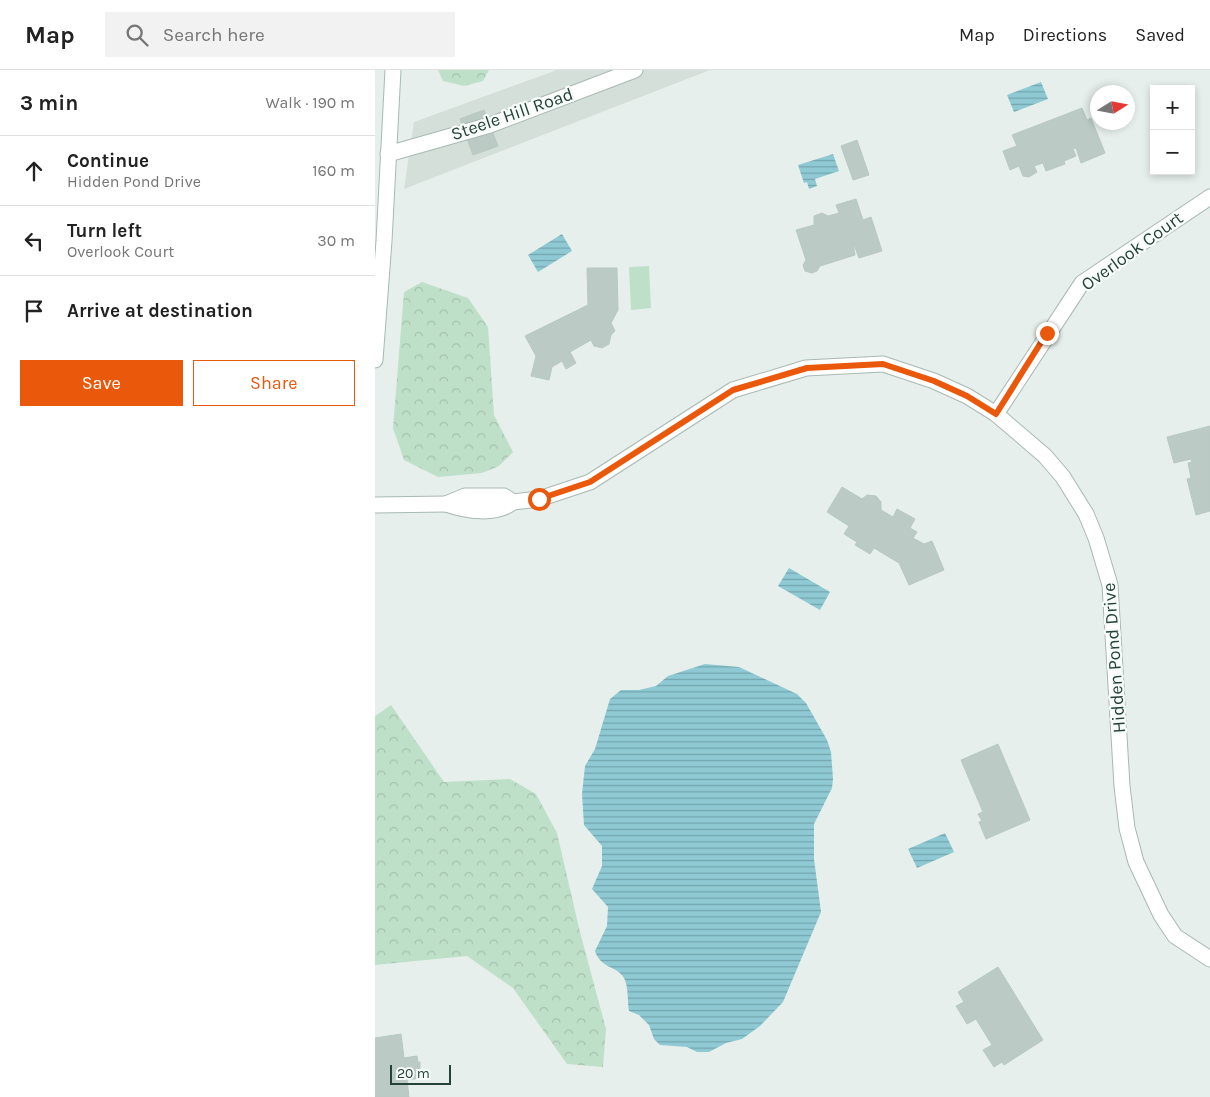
<!DOCTYPE html>
<meta charset="utf-8">
<style>
:root{--surface:#fff;--page:#f2f2f2;--text:#222;--muted:#767676;--line:#e0e0e0;--accent:#ea580c}
body{margin:0;font-family:Karla,sans-serif;background:var(--page);color:var(--text)}
.controls{position:absolute;right:15px;top:15px;display:grid;overflow:hidden;border-radius:0px;box-shadow:0 2px 8px #0003}
.controls button{width:45px;height:45px;display:grid;place-items:center;padding:0;border:0;border-bottom:1px solid var(--line);background:var(--surface);color:var(--text);font:25px sans-serif}
.compass{position:absolute;left:715px;top:15px;width:45px;height:45px;border-radius:50%;background:var(--surface);box-shadow:0 2px 8px #0003;rotate:79deg}
.scale{position:absolute;left:15px;bottom:12px;width:61px;box-sizing:border-box;padding-left:5px;border:2px solid #24423a;border-top:0;font-size:14px;line-height:18px;white-space:nowrap;color:#24423a;-webkit-text-stroke:4px #f7fbf9;paint-order:stroke}
.stop{position:absolute;width:15px;height:15px;margin:-11px;border:4px solid #ea580c;border-radius:50%;background:#fff}
.stop.end{background:#ea580c;border-color:#fff;box-shadow:0 1px 5px #0008}
.list{margin:0;padding:0;list-style:none}
h2{display:flex;justify-content:space-between;align-items:center;height:65px;margin:0;padding:0 20px;font-size:21px}
h2 small{font-size:16px;font-weight:400;color:var(--muted)}
.list li{display:grid;grid-template-columns:32px 1fr auto;gap:15px;align-items:center;box-sizing:border-box;height:70px;padding:0 20px;border-top:1px solid var(--line)}
.list b{display:block;font-size:19px;white-space:nowrap}
.list p{margin:0;font-size:16px;white-space:nowrap;color:var(--muted)}
.list em{font-size:16px;font-style:normal;color:var(--muted)}
.actions{display:flex;gap:10px;padding:15px 20px}
.actions a{flex:1;padding:11px 0;border:1px solid var(--accent);border-radius:0px;text-align:center;font-size:18px;color:var(--accent)}
.actions .main{background:var(--accent);color:#fff}
.icon{flex:none;width:28px;height:28px;fill:none;stroke:currentColor;stroke-width:2;stroke-linecap:round;stroke-linejoin:round}
.map{position:relative;flex:none;width:835px;height:1027px;overflow:hidden}
header{display:flex;align-items:center;gap:30px;box-sizing:border-box;height:70px;padding:0 25px;background:var(--surface);border-bottom:1px solid var(--line)}
header strong{font-size:24px}
nav{display:flex;gap:28px;margin-inline-start:auto;font-size:18px}
.search{width:350px;height:45px;background:var(--page);display:flex;align-items:center;gap:12px;box-sizing:border-box;padding:0 18px;border-radius:0px;color:var(--muted);font-size:19px}
main{display:flex}
aside{flex:1;background:var(--surface)}
.map>svg:first-child{display:block}
.built{fill:#d4dfda}
.forest{fill:url(#forest-crowns)}
.pitch{fill:#bfe0c8}
.water{fill:url(#water-rules)}
.building{fill:#bbcac4;stroke:#b8c9c2}
.lines{fill:none;stroke-linecap:round;stroke-linejoin:round}
.street-casing{stroke:#a8b8b2;stroke-width:17}
.secondary-casing{stroke:#a4bbb3;stroke-width:17}
.street{stroke:#fff;stroke-width:15}
.secondary{stroke:#fff;stroke-width:15}
.route{stroke:#ea580c;stroke-width:6}
.labels{text-anchor:middle;dominant-baseline:central;stroke-width:4.5;stroke-linejoin:round;paint-order:stroke}
.street-label{font-size:18px;fill:#24423a;stroke:#f7fbf9}
</style>
<header>
<strong>Map</strong>
<div class="search"><svg class="icon" aria-label="search" viewBox="0 0 24 24"><circle cx="10" cy="10" r="6"/><path d="M15 15l6 6"/></svg>Search here</div>
<nav><a>Map</a><a>Directions</a><a>Saved</a></nav>
</header>
<main>
<aside>
<h2>3 min<small>Walk · 190 m</small></h2>
<ul class="list">
<li><svg class="icon" aria-label="ahead" viewBox="0 0 24 24"><path d="M12 20V5M6 11l6-6 6 6"/></svg><div><b>Continue</b><p>Hidden Pond Drive</p></div><em>160 m</em></li>
<li><svg class="icon" aria-label="left" viewBox="0 0 24 24"><path d="M17 20v-9H6M10 6l-5 5 5 5"/></svg><div><b>Turn left</b><p>Overlook Court</p></div><em>30 m</em></li>
<li><svg class="icon" aria-label="arrive" viewBox="0 0 24 24"><path d="M6 21V4h12l-3 4 3 4H6"/></svg><div><b>Arrive at destination</b></div></li>
</ul>
<div class="actions"><a class="main">Save</a><a>Share</a></div>
</aside>
<div class="map">
<svg width="835" height="1027" viewBox="0 0 835 1027">
<defs>
<pattern id="forest-crowns" width="20" height="18" patternUnits="userSpaceOnUse" patternTransform="scale(1.25)"><rect width="20" height="18" fill="#bfe0c8"/><path d="M2 6a3 3 0 1 1 6 0M12 15a3 3 0 1 1 6 0" fill="none" stroke="#a4c1ad"/></pattern>
<pattern id="water-rules" width="6" height="5" patternUnits="userSpaceOnUse" patternTransform="scale(1.25)"><rect width="6" height="5" fill="#8ec9d4"/><path d="M0 2.5h6" fill="none" stroke="#74a5ad"/></pattern>
</defs>
<rect width="100%" height="100%" fill="#e6efeb"/>
<path class="built" d="M182,0H335L29,119L39,52Z"/>
<g class="forest">
<path d="M63,0H114L108,11L89,16L68,11Z"/>
<path d="M47,212L93,228L113,257L119,345L138,382L124,396L107,403L63,407L29,390L18,358L29,222Z"/>
<path d="M16,635L69,712L135,709L161,724L182,763L205,862L231,959L228,997L192,994L138,918L92,886L0,895V646Z"/>
</g>
<path class="pitch" d="M274,196L276,238L256,240L254,197Z"/>
<g class="water">
<path d="M666,12L673,29L639,42L632,25Z"/>
<path d="M458,84L464,101L440,109L442,116L434,119L432,112L429,113L423,95Z"/>
<path d="M187,164L197,181L163,202L153,185Z"/>
<path d="M414,498L455,522L445,540L403,516Z"/>
<path d="M330,594L364,597L422,624L431,633L452,670L456,682L458,709L457,718L439,754V789L446,842L408,932L385,956L367,969L351,973L334,982H322L312,977L285,975L279,969L274,955L264,945L254,941C252,930 254,918 249,908C241,895 226,899 220,881L232,856L233,837L217,819L227,796V776L209,755L207,724L210,696L220,679L235,629L246,620H264L281,616L293,606Z"/>
<path d="M570,763L579,782L542,798L533,779Z"/>
</g>
<g class="building">
<path d="M707,38L712,50L716,48L730,83L706,93L701,78L698,79L701,86L689,91L690,94L671,101L668,93L659,96L662,102L654,107L648,106L644,96L635,100L628,81L642,76L637,65Z"/>
<path d="M109,40L123,76L98,85L85,49Z"/>
<path d="M482,70L494,105L478,110L466,76Z"/>
<path d="M481,129L488,150L496,147L507,181L484,188L478,172L480,185L445,196L442,201L437,203L430,201L428,195L431,190L421,160L439,155V146L447,143L453,146L464,143L461,135Z"/>
<path d="M212,198H242L243,240L236,253L240,261L236,265L234,274L227,278L219,276L216,270L195,282L201,293L191,299L187,291L177,297L174,310L156,306L161,286L150,266L213,235Z"/>
<path d="M835,356V441L821,445L812,409L816,408L813,393L817,392L816,389L799,393L792,367Z"/>
<path d="M467,417L487,429L492,425L501,426L506,432V440L518,447L522,439L540,449L535,458L542,462L538,468L549,474L557,471L569,500L534,515L524,493L499,478L495,484L480,475L482,472L469,464L474,456L452,442Z"/>
<path d="M623,674L655,750L611,769L604,752L607,751L603,744L608,742L586,690Z"/>
<path d="M623,897L668,970L629,995L627,992L619,997L608,980L617,975L601,949L592,954L581,936L589,932L583,922Z"/>
<path d="M26,964L29,988L42,986L43,992H45V1008L32,1010L34,1027H0V968Z"/>
</g>
<g class="lines">
<g class="street-casing">
<g id="street">
<path d="M13,84L115,55L260,0"/>
<path d="M621,344L707,213L835,127"/>
<path d="M90,426H129L138,432C121,446 91,441 71,434Z"/>
<path d="M138,432L164,429L215,412L358,320L431,298L508,294L559,311L592,326L621,344L670,386L688,407L711,444L721,468L735,515L747,716L752,758L761,792L786,845L800,866L835,889"/>
<path d="M0,435L71,434"/>
</g>
</g>
<g class="secondary-casing">
<path id="secondary" d="M0,290L9,171L18,0"/>
</g>
<use href="#street" class="street"/>
<use href="#secondary" class="secondary"/>
</g>
<g class="lines">
<path class="route" d="M164,429L215,412L358,320L432,298L508,294L559,311L592,326L621,344L672,263"/>
</g>
<g class="labels">
<g class="street-label">
<text transform="translate(137 44) rotate(-19)">Steele Hill Road</text>
<text transform="translate(757 181) rotate(-36)">Overlook Court</text>
<text transform="translate(739 588) rotate(-94)">Hidden Pond Drive</text>
</g>
</g>
</svg>
<div class="controls">
<button>+</button>
<button>−</button>
</div>
<svg class="compass" viewBox="-18 -18 36 36"><path d="M0-13l5 13h-10z" fill="#e53935"/><path d="M0 13l5-13h-10z" fill="#767676"/></svg>
<div class="scale">20 m</div>
<div class="stop" style="left:164px;top:429px"></div>
<div class="stop end" style="left:672px;top:263px"></div>
</div>
</main>
